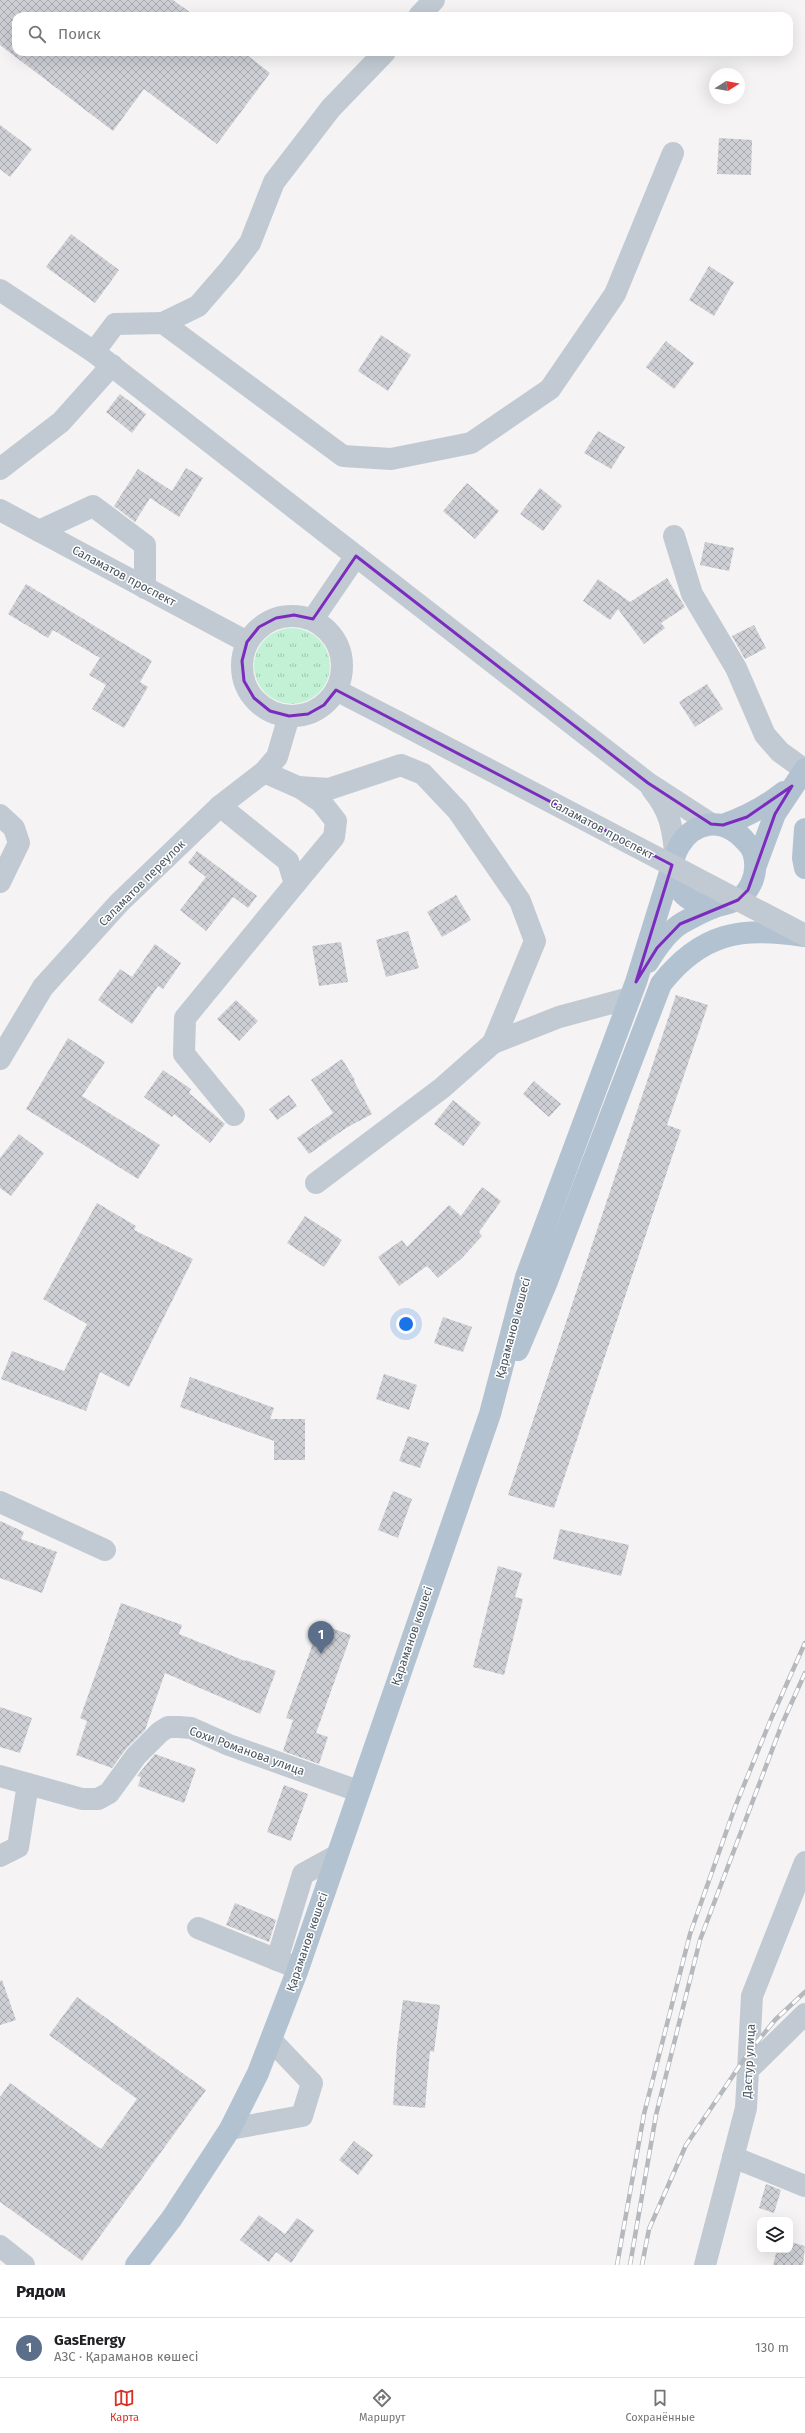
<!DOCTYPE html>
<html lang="ru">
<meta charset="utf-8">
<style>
:root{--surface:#fff;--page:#f2f2f2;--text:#202124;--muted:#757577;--line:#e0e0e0;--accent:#d93025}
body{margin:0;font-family:"Fira Sans",sans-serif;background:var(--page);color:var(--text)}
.controls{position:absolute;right:12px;bottom:12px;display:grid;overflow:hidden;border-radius:8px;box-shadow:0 4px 16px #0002}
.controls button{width:36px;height:36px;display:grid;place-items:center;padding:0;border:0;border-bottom:1px solid var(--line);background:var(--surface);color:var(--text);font:20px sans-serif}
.compass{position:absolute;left:709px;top:68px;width:36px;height:36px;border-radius:50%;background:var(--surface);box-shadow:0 4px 16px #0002;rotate:79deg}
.you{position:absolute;left:406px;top:1324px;width:14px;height:14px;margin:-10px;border:3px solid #fff;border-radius:50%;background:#1a73e8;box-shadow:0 0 0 6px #1a73e833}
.badge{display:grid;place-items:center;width:26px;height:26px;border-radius:50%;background:var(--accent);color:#fff;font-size:13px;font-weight:700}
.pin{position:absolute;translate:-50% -33px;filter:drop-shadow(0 1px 2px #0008)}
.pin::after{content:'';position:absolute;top:21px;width:14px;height:12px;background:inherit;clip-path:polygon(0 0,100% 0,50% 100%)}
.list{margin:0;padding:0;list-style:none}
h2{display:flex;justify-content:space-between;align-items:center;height:52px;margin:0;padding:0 16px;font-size:17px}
h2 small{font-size:13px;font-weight:400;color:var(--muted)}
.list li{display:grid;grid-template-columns:26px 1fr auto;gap:12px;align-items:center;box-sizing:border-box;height:60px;padding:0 16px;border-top:1px solid var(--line)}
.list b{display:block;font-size:15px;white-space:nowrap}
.list p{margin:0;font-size:13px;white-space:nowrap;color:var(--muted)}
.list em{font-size:13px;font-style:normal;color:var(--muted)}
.icon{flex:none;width:22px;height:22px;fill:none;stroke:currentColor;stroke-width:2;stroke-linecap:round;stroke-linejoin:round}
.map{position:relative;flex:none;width:805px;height:2265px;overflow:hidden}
.search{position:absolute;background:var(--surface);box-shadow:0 4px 16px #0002;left:12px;right:12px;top:12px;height:44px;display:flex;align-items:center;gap:10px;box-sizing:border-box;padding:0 14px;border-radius:12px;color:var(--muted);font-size:15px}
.sheet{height:112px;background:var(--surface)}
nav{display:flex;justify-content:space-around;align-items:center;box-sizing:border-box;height:56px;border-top:1px solid var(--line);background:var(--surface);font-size:11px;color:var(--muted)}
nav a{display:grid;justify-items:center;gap:2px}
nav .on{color:var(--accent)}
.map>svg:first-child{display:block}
.grass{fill:url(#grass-tufts)}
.building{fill:url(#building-cross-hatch)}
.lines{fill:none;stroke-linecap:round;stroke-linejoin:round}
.minor{stroke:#c1cad2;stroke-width:22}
.major{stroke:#b3c2d1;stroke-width:22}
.rail-casing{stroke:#b5b8bd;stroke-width:4.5}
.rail{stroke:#fff;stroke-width:3;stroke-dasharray:9;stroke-linecap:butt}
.minor-bridge{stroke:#c1cad2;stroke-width:22}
.marked{fill:none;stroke:#7b2cbf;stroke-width:3;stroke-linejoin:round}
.labels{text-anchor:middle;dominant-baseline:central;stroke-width:3;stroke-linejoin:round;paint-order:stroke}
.street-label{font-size:12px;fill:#4a5661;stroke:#fff}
</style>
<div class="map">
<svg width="805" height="2265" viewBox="0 0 805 2265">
<defs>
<pattern id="grass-tufts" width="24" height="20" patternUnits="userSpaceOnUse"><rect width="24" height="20" fill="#c3f1d5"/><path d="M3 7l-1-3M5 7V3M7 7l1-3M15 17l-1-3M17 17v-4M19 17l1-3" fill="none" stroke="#a0c6b0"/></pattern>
<pattern id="building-cross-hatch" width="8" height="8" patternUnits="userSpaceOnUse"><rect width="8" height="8" fill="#cdcfd5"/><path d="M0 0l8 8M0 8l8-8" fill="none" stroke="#a8abb0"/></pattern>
</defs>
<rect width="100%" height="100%" fill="#f5f3f3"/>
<circle class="grass" cx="292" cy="666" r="38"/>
<g class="building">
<path d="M0,0H173L195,16H16V52H243L270,73L217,144L144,89L113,131L0,45Z"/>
<path d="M0,125L32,149L10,177L0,169Z"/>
<path d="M719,138L752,140L751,175L717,174Z"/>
<path d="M71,234L119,270L95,303L46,267Z"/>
<path d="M709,266L734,282L714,316L689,300Z"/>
<path d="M381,335L411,355L388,391L358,371Z"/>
<path d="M666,341L694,363L674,389L646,367Z"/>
<path d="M120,394L146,414L132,433L106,412Z"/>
<path d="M598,431L625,447L611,469L584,453Z"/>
<path d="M186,468L203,478L179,517L150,498L135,522L114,506L138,469L172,491Z"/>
<path d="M467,483L499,511L475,539L443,511Z"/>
<path d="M540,488L562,506L543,531L520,514Z"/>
<path d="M705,542L734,548L729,571L700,565Z"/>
<path d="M667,578L685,607L661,623L665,628L644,644L618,609L610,620L583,601L598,579L630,602Z"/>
<path d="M26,584L152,661L140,682L148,687L124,728L92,709L106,685L89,675L100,658L53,630L48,638L8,614Z"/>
<path d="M754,625L766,648L745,659L732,636Z"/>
<path d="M707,684L723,709L695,727L679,702Z"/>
<path d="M197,851L257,896L248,908L233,897L206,931L180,910L206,877L188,863Z"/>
<path d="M456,895L471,920L442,937L427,912Z"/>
<path d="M408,931L419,968L386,977L376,940Z"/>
<path d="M341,942L348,982L319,986L312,946Z"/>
<path d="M155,944L181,963L163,989L158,986L132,1024L98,1000L120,969L132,977Z"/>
<path d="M676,995L708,1005L667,1125L681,1130L554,1508L508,1495Z"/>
<path d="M236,1000L258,1021L239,1041L217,1019Z"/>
<path d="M68,1038L105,1062L82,1096L160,1145L138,1179L26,1109Z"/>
<path d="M342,1059L355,1080L354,1081L372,1114L346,1128L309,1154L297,1138L333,1113L311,1080Z"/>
<path d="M163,1070L191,1089L189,1093L225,1124L210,1143L174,1114L172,1117L144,1097Z"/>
<path d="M534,1081L561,1104L549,1117L523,1094Z"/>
<path d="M289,1095L297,1106L277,1120L269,1109Z"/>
<path d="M453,1100L481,1123L463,1146L434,1124Z"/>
<path d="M19,1134L44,1153L11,1196L0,1188V1158Z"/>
<path d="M482,1187L501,1201L479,1232L482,1236L462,1258L438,1278L427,1266L399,1286L378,1257L402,1240L407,1247L449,1205L461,1216Z"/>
<path d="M97,1203L136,1226L134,1230L193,1259L129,1387L100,1372L86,1411L1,1379L12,1351L64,1371L87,1324L43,1299Z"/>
<path d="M305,1216L342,1240L324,1267L287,1243Z"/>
<path d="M443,1317L472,1327L463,1352L434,1343Z"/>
<path d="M384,1374L417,1385L409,1410L376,1399Z"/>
<path d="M190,1377L274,1408L270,1419H305V1460H274V1441L180,1407Z"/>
<path d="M408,1436L429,1443L420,1468L399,1461Z"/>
<path d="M393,1491L412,1499L398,1538L378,1530Z"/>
<path d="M0,1521L24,1532L21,1539L57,1552L42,1593L0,1578Z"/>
<path d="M560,1529L629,1545L621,1576L553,1559Z"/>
<path d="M498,1566L522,1573L515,1597L523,1599L504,1675L473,1667Z"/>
<path d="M121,1603L182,1625L179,1634L245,1661L246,1660L276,1671L260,1714L165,1673L145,1730L126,1749L112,1768L76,1755L87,1721L80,1718Z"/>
<path d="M320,1624L351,1635L316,1733L328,1737L319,1764L283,1751L293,1720L286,1718Z"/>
<path d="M0,1707L32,1718L20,1753L0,1747Z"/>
<path d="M155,1754L196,1769L184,1803L138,1786L141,1777L137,1776Z"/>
<path d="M284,1785L308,1794L291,1841L267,1832Z"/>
<path d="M235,1903L276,1920L269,1942L226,1925Z"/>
<path d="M2,1980L16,2020L0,2025V1981Z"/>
<path d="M77,1997L206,2090L82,2261L0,2202V2097L10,2083L101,2149L137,2099L49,2035Z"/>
<path d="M403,2000L440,2005L434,2052L430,2051L425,2108L393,2105L397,2046Z"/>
<path d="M354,2141L373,2155L358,2175L339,2160Z"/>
<path d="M766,2184L781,2190L774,2213L759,2208Z"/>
<path d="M259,2215L285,2234L297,2218L314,2230L291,2263L276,2252L269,2262L240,2240Z"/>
<path d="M790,2242L805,2246L803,2265H773L777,2250H790Z"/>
</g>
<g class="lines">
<g class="minor">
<path d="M419,16L434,0"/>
<path d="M0,290L94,352L356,556"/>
<path d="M163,323L198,306L230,269L250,243L274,182L331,108L385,52"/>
<path d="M94,352L115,324L163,323L343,456L391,459L471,443L550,389L615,294L673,153"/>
<path d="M0,469L61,422L112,365"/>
<path d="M0,510L247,642"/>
<path d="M39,531L93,506L145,545V588"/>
<path d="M674,536L692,594L736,668L765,735L780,752L805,770"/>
<circle cx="292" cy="666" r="50"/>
<path d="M313,619L356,556L648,783L711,824"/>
<path d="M336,690L398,722"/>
<path d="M264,772L298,787L329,789L401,765L423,774L458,811L520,901L535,941L493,1043"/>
<path d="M652,789C669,810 672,824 675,851"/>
<path d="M220,806L288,861L295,884L185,1018L184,1054L234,1115"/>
<path d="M0,815L14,828L19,843L0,882"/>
<path d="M295,884L334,837L336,821L321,802L299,787"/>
<path d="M0,1059L43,987L119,903L220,806L264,772L277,757L289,716"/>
<path d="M316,1183L442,1088L493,1043L559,1017L630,998"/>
<path d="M0,1502L105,1550"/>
<path d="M0,1776L82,1799H98L109,1793L136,1756L160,1732L168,1727H179L191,1728L229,1745L358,1791"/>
<path d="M0,1856L18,1847L28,1784"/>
<path d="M198,1928L290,1965"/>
<path d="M277,1960L303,1874L336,1856"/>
<path d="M748,2070L805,2014"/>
<path d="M230,2129L302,2116L312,2083L271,2040"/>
<path d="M733,2157L805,2186"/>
<path d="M0,2246L24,2265"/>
<path d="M705,2265L746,2108L752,1996L805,1862"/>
</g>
<g class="major">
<path d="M723,825C746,817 765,807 784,792"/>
<path d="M805,829L803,858L805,868"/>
<path d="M756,865L775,814L805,769"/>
<path d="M648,962C656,949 668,931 682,923C691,918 702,912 712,908C730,901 740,905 751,884C757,872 757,854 748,844C695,780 629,892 713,908"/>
<path d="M518,1350L546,1284L661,984C701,933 741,926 803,936"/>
<path d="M136,2265L172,2218L230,2129L258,2073L298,1969L490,1414L526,1277L636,982L672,866"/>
</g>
<g class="rail-casing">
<g id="rail">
<path d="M617,2265L644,2114L690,1934L735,1807L771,1719L805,1643"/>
<path d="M630,2265L656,2115L700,1940L782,1724L805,1673"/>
<path d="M642,2265L649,2229L686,2145L749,2052L775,2020L805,1992"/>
</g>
</g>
<use href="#rail" class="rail"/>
<path class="minor-bridge" d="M398,722L805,935"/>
</g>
<path class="marked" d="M356,556L648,783L711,824L723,825L747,817L792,786L775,814L748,890L738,900L680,924L657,948L636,982L672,865L336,690L324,705L308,714L289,716L270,711L254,698L244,681L242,661L247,642L259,627L276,618L294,615L313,619Z"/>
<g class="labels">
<g class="street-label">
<text transform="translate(124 576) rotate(28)">Саламатов проспект</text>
<text transform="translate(602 829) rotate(28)">Саламатов проспект</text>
<text transform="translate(142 883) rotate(-45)">Саламатов переулок</text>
<text transform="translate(513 1328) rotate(-75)">Қараманов көшесі</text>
<text transform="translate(412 1636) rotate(-71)">Қараманов көшесі</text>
<text transform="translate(247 1751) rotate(20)">Сохи Романова улица</text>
<text transform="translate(307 1942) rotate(-71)">Қараманов көшесі</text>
<text transform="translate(749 2061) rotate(-87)">Дастур улица</text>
</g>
</g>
</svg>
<div class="controls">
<button><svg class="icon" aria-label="layers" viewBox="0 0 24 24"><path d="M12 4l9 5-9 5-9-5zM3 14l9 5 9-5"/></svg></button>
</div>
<svg class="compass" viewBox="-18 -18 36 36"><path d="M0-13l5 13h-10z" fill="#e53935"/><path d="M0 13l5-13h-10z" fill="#757577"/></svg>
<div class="you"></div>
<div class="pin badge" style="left:321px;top:1654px;background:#5c6f8a">1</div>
<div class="search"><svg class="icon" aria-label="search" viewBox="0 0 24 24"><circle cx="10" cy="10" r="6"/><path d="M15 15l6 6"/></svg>Поиск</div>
</div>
<section class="sheet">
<h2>Рядом<small></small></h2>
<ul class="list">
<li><span class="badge" style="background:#5c6f8a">1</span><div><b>GasEnergy</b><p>АЗС · Қараманов көшесі</p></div><em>130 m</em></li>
</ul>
</section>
<nav>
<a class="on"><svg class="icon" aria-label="map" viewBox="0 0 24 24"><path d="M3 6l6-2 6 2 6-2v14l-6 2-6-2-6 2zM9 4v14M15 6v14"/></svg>Карта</a>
<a><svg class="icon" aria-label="directions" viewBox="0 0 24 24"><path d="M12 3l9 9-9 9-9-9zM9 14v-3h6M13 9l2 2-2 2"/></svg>Маршрут</a>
<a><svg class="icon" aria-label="saved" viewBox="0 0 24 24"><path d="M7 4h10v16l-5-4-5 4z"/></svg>Сохранённые</a>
</nav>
